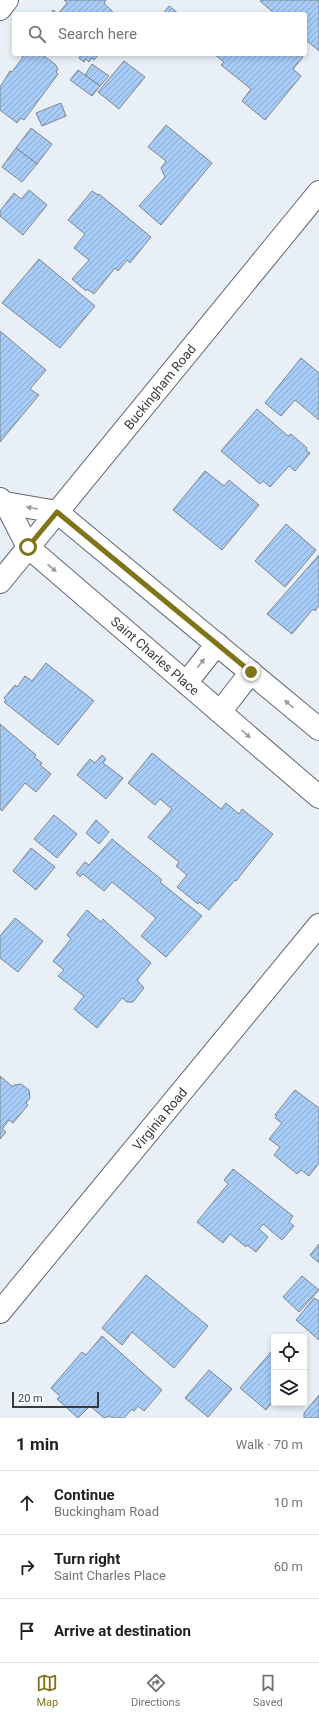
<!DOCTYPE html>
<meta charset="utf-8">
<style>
:root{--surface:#fff;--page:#f6f6f6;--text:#202124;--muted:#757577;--line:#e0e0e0;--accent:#7f7417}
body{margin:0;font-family:Roboto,sans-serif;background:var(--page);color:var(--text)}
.controls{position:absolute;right:12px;bottom:12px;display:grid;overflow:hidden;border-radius:4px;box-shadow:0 2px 6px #0003}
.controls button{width:36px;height:36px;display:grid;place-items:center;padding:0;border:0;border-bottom:1px solid var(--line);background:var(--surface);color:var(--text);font:20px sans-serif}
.scale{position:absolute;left:12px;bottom:10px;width:87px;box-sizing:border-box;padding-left:4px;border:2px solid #383b3e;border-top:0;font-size:11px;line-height:14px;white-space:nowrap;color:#383b3e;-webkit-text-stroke:3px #fff;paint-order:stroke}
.stop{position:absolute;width:12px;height:12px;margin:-9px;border:3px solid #7f7417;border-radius:50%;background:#fff}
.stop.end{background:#7f7417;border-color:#fff;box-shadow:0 1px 4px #0008}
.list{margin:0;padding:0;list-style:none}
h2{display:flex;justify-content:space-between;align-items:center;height:52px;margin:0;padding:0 16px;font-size:17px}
h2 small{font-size:13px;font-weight:400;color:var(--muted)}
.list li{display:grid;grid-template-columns:26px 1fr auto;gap:12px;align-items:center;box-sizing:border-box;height:64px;padding:0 16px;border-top:1px solid var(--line)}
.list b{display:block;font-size:15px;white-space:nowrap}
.list p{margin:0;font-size:13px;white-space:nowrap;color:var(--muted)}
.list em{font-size:13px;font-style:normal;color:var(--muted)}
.icon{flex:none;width:22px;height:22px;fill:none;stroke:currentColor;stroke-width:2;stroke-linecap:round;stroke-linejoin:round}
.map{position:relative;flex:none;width:319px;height:1418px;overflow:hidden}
.search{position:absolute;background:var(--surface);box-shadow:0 2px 6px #0003;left:12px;right:12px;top:12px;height:44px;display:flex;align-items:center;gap:10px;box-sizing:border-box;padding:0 14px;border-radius:4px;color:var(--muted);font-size:15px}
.sheet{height:244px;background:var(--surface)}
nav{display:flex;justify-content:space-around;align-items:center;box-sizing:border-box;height:56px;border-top:1px solid var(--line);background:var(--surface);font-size:11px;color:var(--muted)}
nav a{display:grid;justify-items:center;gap:2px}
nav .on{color:var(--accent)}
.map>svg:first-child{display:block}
.building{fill:url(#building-hatch);stroke:#7f858d}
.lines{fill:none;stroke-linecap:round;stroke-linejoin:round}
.street-casing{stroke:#62686f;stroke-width:24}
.street{stroke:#fff;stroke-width:22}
.oneway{fill:#9c9d9e}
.route{stroke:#7f7417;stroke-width:5}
.labels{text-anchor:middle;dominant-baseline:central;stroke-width:3;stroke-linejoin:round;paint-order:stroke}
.street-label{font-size:13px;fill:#383b3e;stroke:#fff}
</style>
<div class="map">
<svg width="319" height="1418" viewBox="0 0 319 1418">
<defs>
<pattern id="building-hatch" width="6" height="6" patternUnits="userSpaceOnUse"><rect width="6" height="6" fill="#a7ccf7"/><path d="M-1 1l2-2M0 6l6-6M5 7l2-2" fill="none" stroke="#89a7c9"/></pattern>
</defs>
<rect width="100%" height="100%" fill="#e8eff7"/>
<g class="building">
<path d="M64,0H106L104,3L115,14H50L53,10L58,14L67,3Z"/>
<path d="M261,0H319V51L305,39V14H275L260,1Z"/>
<path d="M169,6L179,14H163Z"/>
<path d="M20,54H41L55,64L58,69L56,72L58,74L24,120L21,118L17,123L0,110V87L10,71L12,72L23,57Z"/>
<path d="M79,54H97L98,55L94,60L91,58L89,62L86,59L84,62L79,58L81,55Z"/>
<path d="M214,54H300L303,57L293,69L301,76L265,120L242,101L251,89L221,65L224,62Z"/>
<path d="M124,61L145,77L119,109L98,92Z"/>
<path d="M92,64L109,76L100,86L85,75Z"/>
<path d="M78,70L100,86L92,96L70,80Z"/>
<path d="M61,103L66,116L42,126L36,113Z"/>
<path d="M166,125L212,163L161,225L139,206L165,177L161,168L166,161L148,147Z"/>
<path d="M31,128L52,144L37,164L16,148Z"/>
<path d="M16,148L37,164L22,182L2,167Z"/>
<path d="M29,190L47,205L23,235L0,216V211L14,193L21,199Z"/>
<path d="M92,191L98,195L99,194L151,237L130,263L127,260L118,271L115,268L94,294L87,289L86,291L72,279L89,260L74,248L85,234L68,220Z"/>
<path d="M39,259L95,306L60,348L2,303Z"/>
<path d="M0,331L46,370L30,389L39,395L0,442Z"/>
<path d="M301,358L319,373V420L295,400L281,416L265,403Z"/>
<path d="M257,409L288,436L291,434L307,448L306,450L310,453L295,471L289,466L270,487L263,481L260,484L221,451Z"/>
<path d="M205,471L224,486L229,480L259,505L222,550L173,510Z"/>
<path d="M286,524L316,550L285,587L255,561Z"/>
<path d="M319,555V605L315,611L313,609L292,634L267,614Z"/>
<path d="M46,663L94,701L58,745L4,702L6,700L4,698L15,685L17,687L25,676L32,681Z"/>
<path d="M0,724L36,755L34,757L42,763L40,765L51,774L36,792L25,783L2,811L0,809Z"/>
<path d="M152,753L221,809L226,803L239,814L242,809L273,834L236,881L235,880L209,910L199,902L198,904L177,887L187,875L176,866L179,862L148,837L172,809L160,799L155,805L128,783Z"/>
<path d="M102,755L106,759L103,763L123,778L106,799L77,775L90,759L95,763Z"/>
<path d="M54,815L77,834L57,858L34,839Z"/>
<path d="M96,820L109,832L99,844L86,833Z"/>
<path d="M112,839L162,880L160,882L202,916L166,957L141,936L156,918L112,882L104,891L83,874L80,877L76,873L85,862L89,865Z"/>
<path d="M31,848L55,867L36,890L13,871Z"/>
<path d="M87,910L101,922L103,919L151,963L137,980L144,988L133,1002H127L122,998L97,1028L74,1009L84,996L58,976L64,970L53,961L71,939L67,935Z"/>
<path d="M15,918L43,941L18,972L0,958V936Z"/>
<path d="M0,1076L13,1087L14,1085L21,1084L29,1090L30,1098L26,1103L28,1105L13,1123L9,1120L2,1129L6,1132L0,1139Z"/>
<path d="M295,1090L319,1108V1163L309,1176L301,1170L297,1174L274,1155L280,1147L269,1139L282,1123L275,1118L277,1116L275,1115Z"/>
<path d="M233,1169L293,1216L289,1222L294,1226L282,1240L263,1224L259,1229L268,1237L256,1252L247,1245L246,1247L230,1234L223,1243L197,1222L228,1184L224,1180Z"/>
<path d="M319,1244V1263L310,1255Z"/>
<path d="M146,1275L208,1326L174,1368L132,1332L122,1345L102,1328Z"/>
<path d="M302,1276L319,1290L299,1312L283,1297Z"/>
<path d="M314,1298L319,1301V1340L296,1320Z"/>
<path d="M102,1336L162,1390L144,1411L138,1406L134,1411L132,1409L124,1418H112L110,1416L104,1418L90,1406L78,1418L57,1399L60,1396L51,1388L82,1352L86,1355Z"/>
<path d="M271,1352L274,1354V1400L266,1410L240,1388Z"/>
<path d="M209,1370L232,1389L208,1417L185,1398Z"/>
<path d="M319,1395V1418H304V1413Z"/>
</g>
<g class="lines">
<g class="street-casing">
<g id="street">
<path d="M0,9L7,0"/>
<path d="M0,499L8,508L28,547L319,797"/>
<path d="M5,503L57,512L319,729"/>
<path d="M0,582L319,192"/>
<path d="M186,683L217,644"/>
<path d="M220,712L251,672"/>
<path d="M0,1312L319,925"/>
</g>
</g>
<use href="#street" class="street"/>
</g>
<defs><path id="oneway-solid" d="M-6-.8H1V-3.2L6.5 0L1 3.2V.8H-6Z"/></defs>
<g class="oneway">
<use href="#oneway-solid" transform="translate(32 508) rotate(-170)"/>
<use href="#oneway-solid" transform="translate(52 568) rotate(41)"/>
<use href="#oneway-solid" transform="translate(201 663) rotate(-52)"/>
<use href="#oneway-solid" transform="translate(289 704) rotate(-140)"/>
<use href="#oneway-solid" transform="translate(246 734) rotate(41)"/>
</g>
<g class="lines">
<path class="route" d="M28,547L57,512L251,672"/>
</g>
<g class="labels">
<g class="street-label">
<text transform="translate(160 387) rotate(-51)">Buckingham Road</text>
<text transform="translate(155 656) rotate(41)">Saint Charles Place</text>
<text transform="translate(160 1119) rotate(-50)">Virginia Road</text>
</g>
</g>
</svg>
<div class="controls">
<button><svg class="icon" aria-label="locate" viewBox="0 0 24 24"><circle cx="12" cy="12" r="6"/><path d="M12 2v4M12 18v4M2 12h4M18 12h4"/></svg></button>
<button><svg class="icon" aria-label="layers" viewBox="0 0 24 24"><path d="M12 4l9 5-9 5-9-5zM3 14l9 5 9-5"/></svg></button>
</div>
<div class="scale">20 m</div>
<div class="stop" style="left:28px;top:547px"></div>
<div class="stop end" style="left:251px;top:672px"></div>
<div class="search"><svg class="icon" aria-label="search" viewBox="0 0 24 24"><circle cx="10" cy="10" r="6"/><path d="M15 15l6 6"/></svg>Search here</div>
</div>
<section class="sheet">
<h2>1 min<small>Walk · 70 m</small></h2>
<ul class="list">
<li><svg class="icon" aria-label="ahead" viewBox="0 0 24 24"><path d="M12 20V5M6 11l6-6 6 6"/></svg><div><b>Continue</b><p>Buckingham Road</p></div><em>10 m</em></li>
<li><svg class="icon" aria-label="right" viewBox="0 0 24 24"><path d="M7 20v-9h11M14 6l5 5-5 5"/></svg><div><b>Turn right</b><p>Saint Charles Place</p></div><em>60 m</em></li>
<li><svg class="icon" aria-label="arrive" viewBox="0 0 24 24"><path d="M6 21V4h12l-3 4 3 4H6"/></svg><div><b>Arrive at destination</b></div></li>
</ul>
</section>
<nav>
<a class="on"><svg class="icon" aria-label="map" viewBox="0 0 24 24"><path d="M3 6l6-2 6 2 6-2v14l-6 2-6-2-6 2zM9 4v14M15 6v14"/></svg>Map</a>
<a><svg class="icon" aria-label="directions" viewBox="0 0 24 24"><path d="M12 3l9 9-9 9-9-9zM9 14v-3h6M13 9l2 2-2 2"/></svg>Directions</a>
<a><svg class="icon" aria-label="saved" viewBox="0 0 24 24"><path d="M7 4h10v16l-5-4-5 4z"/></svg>Saved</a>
</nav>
